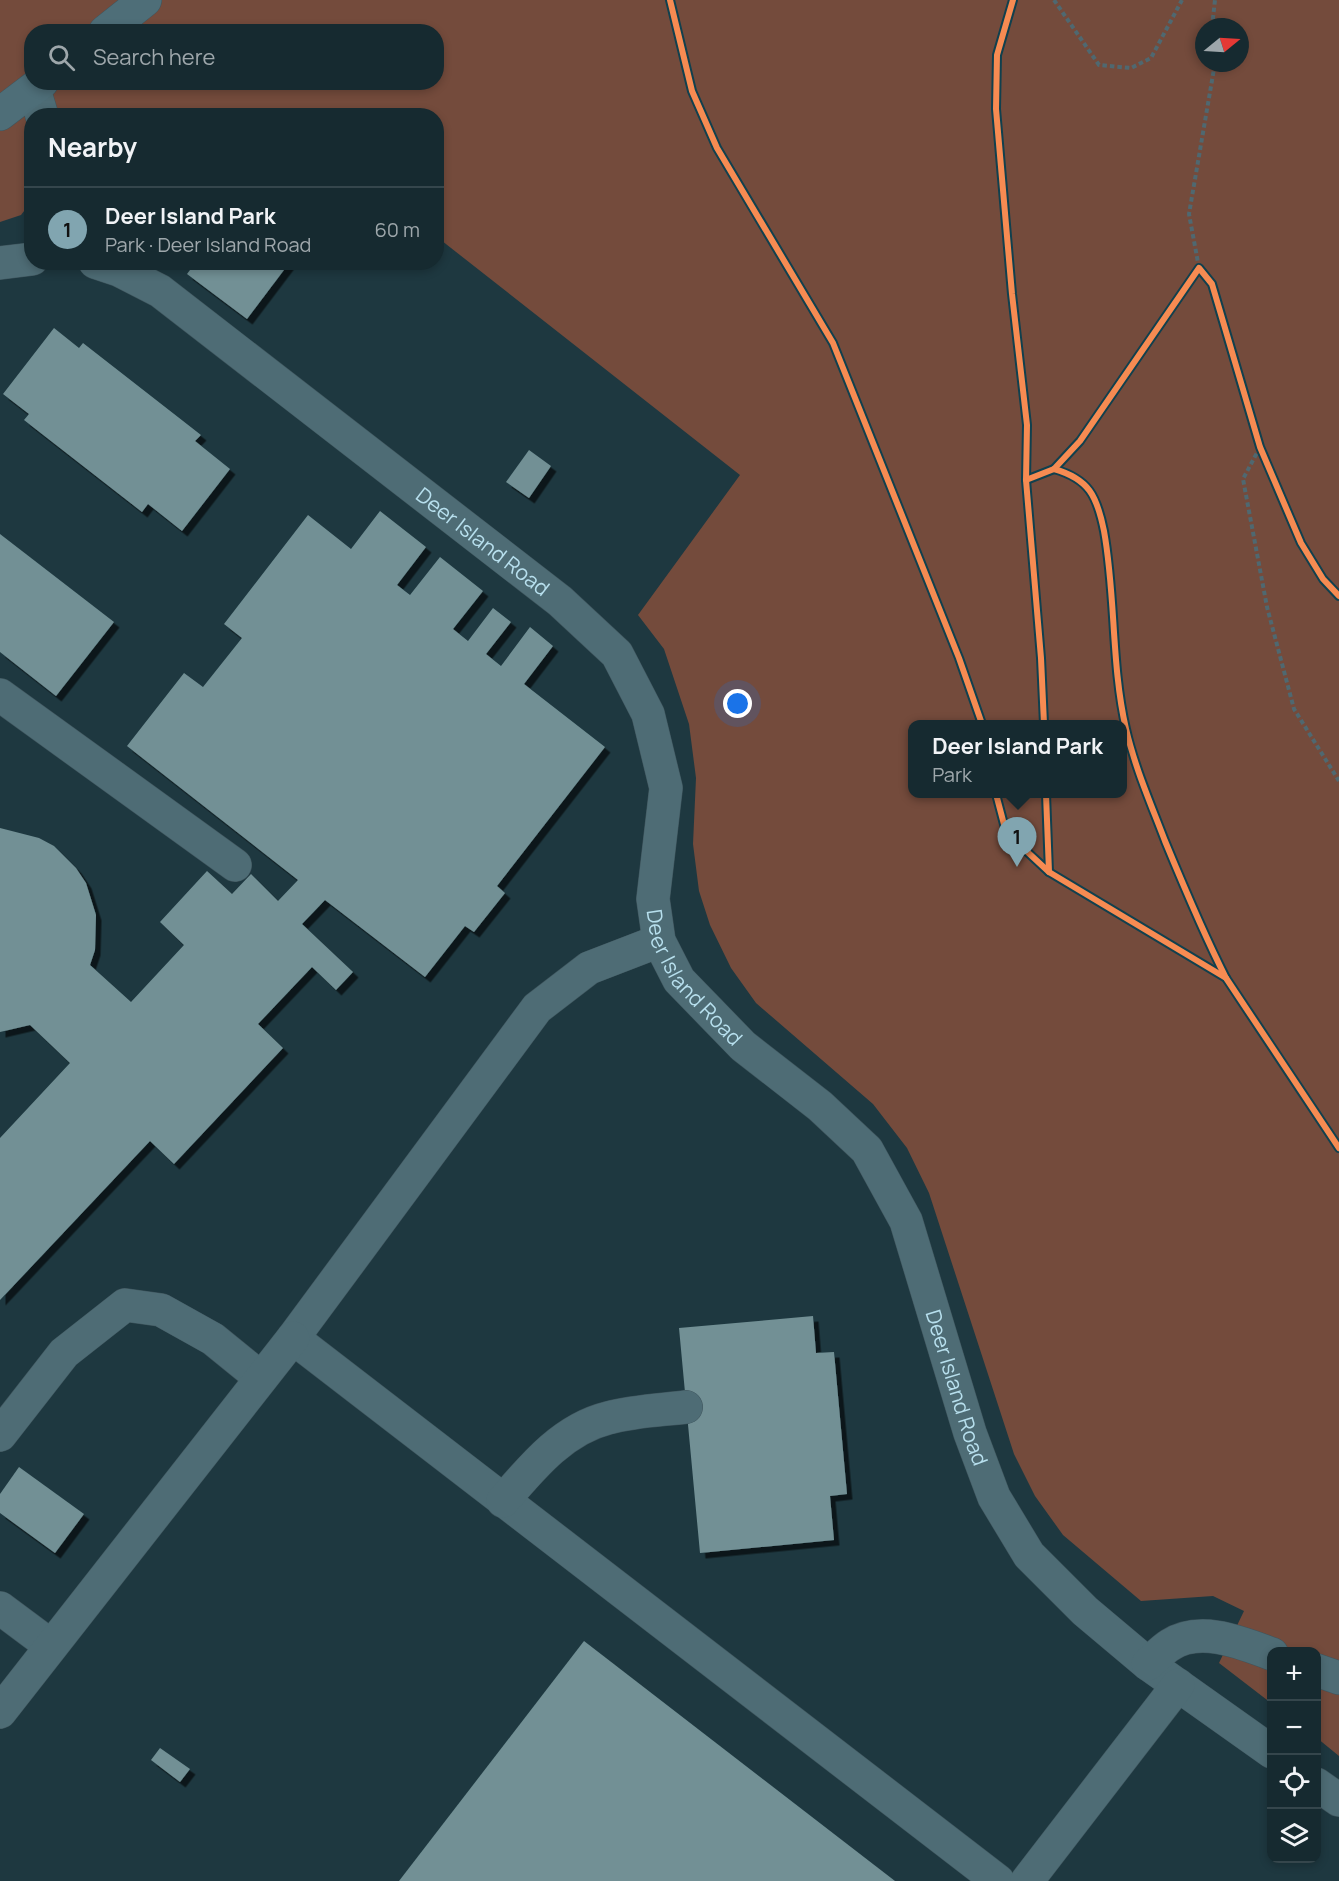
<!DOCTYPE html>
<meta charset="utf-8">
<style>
:root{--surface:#162a30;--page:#1f3238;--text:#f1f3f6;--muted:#9ea7ab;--line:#35464c;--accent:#81a5b0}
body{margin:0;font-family:Manrope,sans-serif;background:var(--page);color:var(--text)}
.controls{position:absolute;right:18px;bottom:18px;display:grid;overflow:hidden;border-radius:12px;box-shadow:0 3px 9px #0003}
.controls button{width:54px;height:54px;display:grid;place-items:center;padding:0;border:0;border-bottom:2px solid var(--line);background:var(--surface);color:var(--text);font:30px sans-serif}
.compass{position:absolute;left:1195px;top:18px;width:54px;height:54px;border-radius:50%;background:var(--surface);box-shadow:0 3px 9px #0003;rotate:72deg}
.you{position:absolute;left:738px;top:704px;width:21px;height:21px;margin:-15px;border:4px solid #fff;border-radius:50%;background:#1a73e8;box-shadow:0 0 0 9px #1a73e833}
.badge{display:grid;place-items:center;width:39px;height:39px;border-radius:50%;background:var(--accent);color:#111;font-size:20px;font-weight:700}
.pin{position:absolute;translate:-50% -50px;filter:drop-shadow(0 2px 3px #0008)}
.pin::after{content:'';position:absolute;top:32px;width:21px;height:18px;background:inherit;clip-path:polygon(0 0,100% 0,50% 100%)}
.popup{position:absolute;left:908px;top:720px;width:219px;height:78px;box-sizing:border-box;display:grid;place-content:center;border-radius:12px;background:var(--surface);filter:drop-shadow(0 2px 4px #0005);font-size:20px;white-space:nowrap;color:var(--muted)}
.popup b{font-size:22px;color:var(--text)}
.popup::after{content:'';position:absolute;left:50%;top:100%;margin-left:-12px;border:12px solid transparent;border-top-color:var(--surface)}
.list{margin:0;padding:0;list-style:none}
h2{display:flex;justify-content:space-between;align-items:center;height:78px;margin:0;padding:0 24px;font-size:26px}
h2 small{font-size:20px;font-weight:400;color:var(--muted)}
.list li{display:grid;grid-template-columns:39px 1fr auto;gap:18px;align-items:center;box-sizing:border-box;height:84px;padding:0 24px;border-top:2px solid var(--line)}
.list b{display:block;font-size:22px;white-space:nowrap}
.list p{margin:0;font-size:20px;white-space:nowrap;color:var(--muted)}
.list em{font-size:20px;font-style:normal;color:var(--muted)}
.icon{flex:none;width:33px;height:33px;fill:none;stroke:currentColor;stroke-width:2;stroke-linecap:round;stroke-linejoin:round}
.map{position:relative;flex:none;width:1339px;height:1881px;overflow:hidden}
.search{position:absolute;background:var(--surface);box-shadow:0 3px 9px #0003;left:24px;top:24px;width:420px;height:66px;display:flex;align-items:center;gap:15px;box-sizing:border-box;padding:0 21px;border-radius:24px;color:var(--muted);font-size:22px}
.panel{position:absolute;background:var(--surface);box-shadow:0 3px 9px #0003;left:24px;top:108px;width:420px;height:162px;border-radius:24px}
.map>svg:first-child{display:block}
.green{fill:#744b3c;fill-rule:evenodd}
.building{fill:#729095;filter:url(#shadow)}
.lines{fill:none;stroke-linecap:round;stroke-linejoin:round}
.minor-casing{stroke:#3f555d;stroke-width:34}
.major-casing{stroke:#3f555d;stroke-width:34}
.path{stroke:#4f6870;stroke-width:4;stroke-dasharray:4.5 3;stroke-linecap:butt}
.minor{stroke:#4e6c75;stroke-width:33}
.major{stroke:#4e6e78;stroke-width:33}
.cycleway-casing{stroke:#10404e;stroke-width:10}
.cycleway{stroke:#f68b52;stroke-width:6}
.labels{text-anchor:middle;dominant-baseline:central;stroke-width:6;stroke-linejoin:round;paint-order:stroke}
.street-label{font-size:21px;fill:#b7dfed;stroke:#10404e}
</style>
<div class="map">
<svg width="1339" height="1881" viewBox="0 0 1339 1881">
<defs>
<filter id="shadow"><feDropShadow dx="5.5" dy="5.5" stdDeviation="0" flood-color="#0009"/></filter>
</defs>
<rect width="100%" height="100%" fill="#1e3840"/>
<path class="green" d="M0,0H1339V1756L1317,1738L1316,1652H1272L1271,1703L1219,1663L1244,1611L1213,1596L1141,1601L1063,1535L1035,1496L1014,1454L929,1193L907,1148L873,1104L756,1003L731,968L710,925L699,891L693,844L696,778L689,724L664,649L638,615L740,475L437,237L436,116H32L31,202L21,215L0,222ZM1204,27H1240V63H1204ZM32,32H436V82H32ZM912,724H1122V794H912Z"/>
<g class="building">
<path d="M196,262H290L247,319L187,274Z"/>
<path d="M54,328L79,348L83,343L201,435L195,441L230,469L182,531L148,504L142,512L24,420L29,414L3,394Z"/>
<path d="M529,450L551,466L529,498L506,482Z"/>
<path d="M380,511L426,547L397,585L410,595L440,557L483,591L453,629L468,641L493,608L511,622L486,654L501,666L530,627L553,646L524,684L605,747L497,886L505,893L474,932L465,926L425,977L325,900L302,924L353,972L336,990L312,967L258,1024L283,1048L174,1164L150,1141L0,1300V1138L70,1063L30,1025L0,1032V828L39,838L54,846L76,868L86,883L96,915L95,950L90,965L131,1002L184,945L160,922L207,871L232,894L251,874L278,901L298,880L127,746L184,673L203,687L242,638L224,624L308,515L351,549Z"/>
<path d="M0,534L114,622L56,696L0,652Z"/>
<path d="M813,1316L816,1353L834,1352L847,1494L830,1496L834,1540L700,1553L679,1328Z"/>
<path d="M19,1467L84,1514L55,1553L0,1513V1494Z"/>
<path d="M584,1641L895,1881H399Z"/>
<path d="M160,1748L190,1769L180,1782L151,1760Z"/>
</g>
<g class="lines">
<g class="minor-casing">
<g id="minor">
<path d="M34,89L42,116"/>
<path id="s1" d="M95,262L119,270L160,291L560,601L617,654L648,714L666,788L653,899L659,941L679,980L743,1046L820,1106L867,1150L906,1221L970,1433L994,1497L1029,1555L1085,1611L1148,1664L1272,1752"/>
<path d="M0,263L32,259"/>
<path d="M0,695L235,865"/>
<path d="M659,941L589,968L537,1008L293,1338L998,1881"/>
<path d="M0,1435L64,1353L125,1305L161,1310L213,1339L261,1378"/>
<path d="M503,1501C532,1467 563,1429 608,1418C633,1411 661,1410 686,1407"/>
<path d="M0,1608L51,1646"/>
<path d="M1148,1664C1155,1658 1162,1650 1170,1645C1200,1625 1242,1643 1272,1654"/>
<path d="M1316,1670L1339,1678"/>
<path d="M0,1712L293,1338"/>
<path d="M1316,1784L1339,1800"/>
<path d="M1027,1881L1178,1685"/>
</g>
</g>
<g class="major-casing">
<g id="major">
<path d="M105,32L145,0"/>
<path d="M0,114L42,82"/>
</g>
</g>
<g class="path">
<path d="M1054,0L1099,65L1131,68L1151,58L1182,0"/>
<path d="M1212,27L1215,0"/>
<path d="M1199,268L1189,214L1215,63"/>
<path d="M1260,447L1243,479L1267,607L1294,709L1339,781"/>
</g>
<use href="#minor" class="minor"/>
<use href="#major" class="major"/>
<g class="cycleway-casing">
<g id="cycleway">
<path d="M670,0L692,91L717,148L833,343L959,658L982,724"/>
<path d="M1013,0L997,55L996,109L1012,294L1027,425L1026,480L1041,658L1044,724"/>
<path d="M1054,469C1089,479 1097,496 1104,531C1116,597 1111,664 1126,729C1135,768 1151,804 1165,841C1184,887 1203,933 1226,978"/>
<path d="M1026,480L1054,469L1080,441L1199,268L1212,284L1260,447L1301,543L1323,579L1339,596"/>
<path d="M996,794L1006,832L1049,872"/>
<path d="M1046,794L1049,872L1226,978L1339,1148"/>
</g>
</g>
<use href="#cycleway" class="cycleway"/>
</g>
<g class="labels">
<g class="street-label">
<text stroke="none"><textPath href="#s1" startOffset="480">Deer Island Road</textPath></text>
<text stroke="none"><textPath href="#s1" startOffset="1002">Deer Island Road</textPath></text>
<text stroke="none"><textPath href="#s1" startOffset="1506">Deer Island Road</textPath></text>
</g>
</g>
</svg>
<div class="controls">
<button>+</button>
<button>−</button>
<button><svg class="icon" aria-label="locate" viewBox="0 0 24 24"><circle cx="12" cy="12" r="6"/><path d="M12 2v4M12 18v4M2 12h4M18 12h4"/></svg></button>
<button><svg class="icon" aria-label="layers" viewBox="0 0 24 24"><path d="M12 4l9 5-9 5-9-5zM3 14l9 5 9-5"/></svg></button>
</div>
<svg class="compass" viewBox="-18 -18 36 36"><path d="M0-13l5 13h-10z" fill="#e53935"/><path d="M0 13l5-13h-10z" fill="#9ea7ab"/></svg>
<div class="you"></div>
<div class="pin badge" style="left:1017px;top:867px">1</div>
<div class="popup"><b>Deer Island Park</b>Park</div>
<div class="search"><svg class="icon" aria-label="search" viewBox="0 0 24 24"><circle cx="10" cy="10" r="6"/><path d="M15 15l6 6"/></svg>Search here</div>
<section class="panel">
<h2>Nearby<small></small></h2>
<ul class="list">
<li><span class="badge">1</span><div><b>Deer Island Park</b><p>Park · Deer Island Road</p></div><em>60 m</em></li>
</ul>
</section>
</div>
